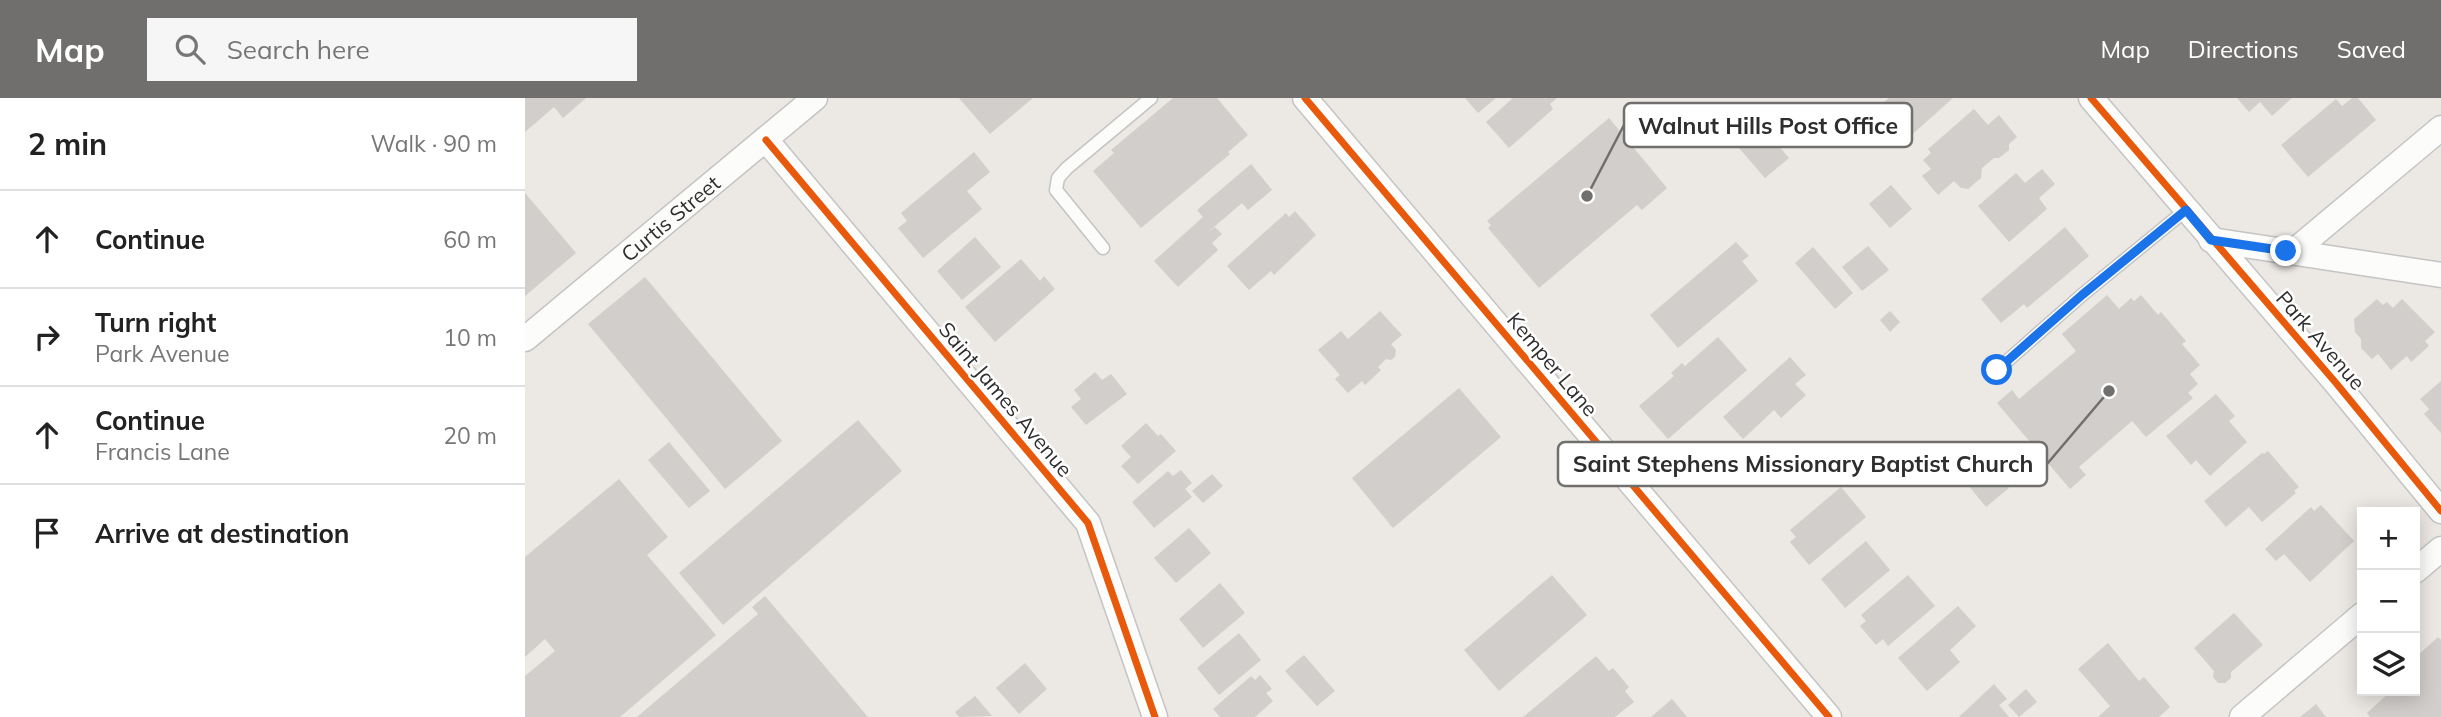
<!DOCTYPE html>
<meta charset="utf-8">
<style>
:root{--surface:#fff;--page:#f6f6f6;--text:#222;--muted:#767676;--line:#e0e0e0;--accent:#706f6e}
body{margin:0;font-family:Mulish,sans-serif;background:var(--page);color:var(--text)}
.controls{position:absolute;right:21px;bottom:21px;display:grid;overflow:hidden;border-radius:0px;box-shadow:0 4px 18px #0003}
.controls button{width:63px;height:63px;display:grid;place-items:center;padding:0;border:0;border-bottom:2px solid var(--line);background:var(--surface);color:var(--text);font:35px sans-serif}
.stop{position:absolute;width:21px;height:21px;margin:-16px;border:5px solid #1a73e8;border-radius:50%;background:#fff}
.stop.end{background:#1a73e8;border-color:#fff;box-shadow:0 2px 7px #0008}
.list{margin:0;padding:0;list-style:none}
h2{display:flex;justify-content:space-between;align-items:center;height:91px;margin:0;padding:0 28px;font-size:30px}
h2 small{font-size:23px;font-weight:400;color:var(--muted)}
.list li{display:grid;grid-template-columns:46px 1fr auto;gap:21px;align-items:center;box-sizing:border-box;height:98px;padding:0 28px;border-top:2px solid var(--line)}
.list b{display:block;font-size:26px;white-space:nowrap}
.list p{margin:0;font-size:23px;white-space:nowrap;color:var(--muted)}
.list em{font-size:23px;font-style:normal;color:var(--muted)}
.icon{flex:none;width:38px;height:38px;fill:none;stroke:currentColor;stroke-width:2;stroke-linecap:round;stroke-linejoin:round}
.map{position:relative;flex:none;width:1916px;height:619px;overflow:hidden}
header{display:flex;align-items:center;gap:42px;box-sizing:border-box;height:98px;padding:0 35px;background:var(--accent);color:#fff}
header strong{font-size:33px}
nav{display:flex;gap:38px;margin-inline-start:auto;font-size:24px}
.search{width:490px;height:63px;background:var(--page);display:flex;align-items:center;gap:18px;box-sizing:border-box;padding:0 24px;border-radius:0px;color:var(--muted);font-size:26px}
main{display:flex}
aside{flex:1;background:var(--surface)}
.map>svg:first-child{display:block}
.building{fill:#d1cecb}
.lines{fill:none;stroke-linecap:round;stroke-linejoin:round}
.service-casing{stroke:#c5c4c5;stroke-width:15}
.minor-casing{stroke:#c5c4c5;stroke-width:27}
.service{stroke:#fcfcfb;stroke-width:12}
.minor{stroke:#fcfcfb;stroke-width:24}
.cycleway-casing{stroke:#fff;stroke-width:11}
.cycleway{stroke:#e8590c;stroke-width:7}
.route{stroke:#1a73e8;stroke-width:9}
.labels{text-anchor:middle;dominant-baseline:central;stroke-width:5;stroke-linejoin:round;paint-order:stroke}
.street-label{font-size:21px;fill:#2e2e2e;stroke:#fff}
.leader{fill:none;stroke:#706f6e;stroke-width:2.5}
.callout-dot{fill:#706f6e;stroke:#fff;stroke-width:2.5}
.callout{fill:#fff;stroke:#706f6e;stroke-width:2.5}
.callout-label{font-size:23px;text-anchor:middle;font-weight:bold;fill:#2e2e2e}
</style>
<header>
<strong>Map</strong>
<div class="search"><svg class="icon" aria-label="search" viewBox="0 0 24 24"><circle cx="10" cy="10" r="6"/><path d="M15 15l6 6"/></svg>Search here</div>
<nav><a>Map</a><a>Directions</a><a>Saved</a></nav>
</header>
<main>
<aside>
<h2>2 min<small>Walk · 90 m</small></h2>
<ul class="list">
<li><svg class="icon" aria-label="ahead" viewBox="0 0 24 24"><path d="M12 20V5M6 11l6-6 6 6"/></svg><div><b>Continue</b></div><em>60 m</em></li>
<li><svg class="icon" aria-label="right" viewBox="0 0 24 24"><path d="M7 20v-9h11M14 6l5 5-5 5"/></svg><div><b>Turn right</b><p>Park Avenue</p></div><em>10 m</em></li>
<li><svg class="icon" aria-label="ahead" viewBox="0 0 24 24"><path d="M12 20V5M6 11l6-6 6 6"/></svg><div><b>Continue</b><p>Francis Lane</p></div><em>20 m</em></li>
<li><svg class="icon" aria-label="arrive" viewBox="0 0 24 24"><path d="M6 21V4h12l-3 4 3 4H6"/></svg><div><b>Arrive at destination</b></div></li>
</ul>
</aside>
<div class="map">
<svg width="1916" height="619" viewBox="0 0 1916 619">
<rect width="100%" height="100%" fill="#ece8e4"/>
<g class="building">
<path d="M0,0H61L38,20L29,9L0,34Z"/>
<path d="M434,0H508L465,36Z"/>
<path d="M648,0H692L723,37L703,54L705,56L616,130L568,73L589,55L586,52Z"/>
<path d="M940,0H971L953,15Z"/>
<path d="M988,0H1032L1025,6L1028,11L984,50L961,24Z"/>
<path d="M1364,0H1428L1382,41L1355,7Z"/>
<path d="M1712,0H1767L1747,18L1735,4L1724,14Z"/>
<path d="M1827,0H1833L1851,22L1783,79L1756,47L1811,1L1817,8Z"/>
<path d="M1449,11L1463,27L1474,17L1492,39L1484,46V52L1474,60H1469L1457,70L1456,80L1443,91L1436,90L1429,83L1413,97L1397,78L1406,71L1398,62L1406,55L1403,51Z"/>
<path d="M1226,15L1264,60L1240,80L1201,35Z"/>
<path d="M1084,20L1142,90L1117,112L1112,107L1014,190L963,130L966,127L962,123Z"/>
<path d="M449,54L465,74L442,93L457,111L398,160L373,130L382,123L376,115Z"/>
<path d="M726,66L747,92L723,112L717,105L683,134L690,129L697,136L687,145L693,152L653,189L629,163L678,119L672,112Z"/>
<path d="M1517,71L1530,86L1514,100L1522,111L1484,144L1453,108L1491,75L1500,85Z"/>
<path d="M1366,87L1387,111L1365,130L1344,106Z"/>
<path d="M0,95L51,155L0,198Z"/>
<path d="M770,113L791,137L749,177L746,173L724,192L702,168L761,115L764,119Z"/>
<path d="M1540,129L1564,158L1502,210L1499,206L1476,225L1456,201Z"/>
<path d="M450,139L476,169L437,202L412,173Z"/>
<path d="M1211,144L1224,158L1217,163L1233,183L1153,250L1125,217Z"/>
<path d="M1343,148L1364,172L1337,193L1317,169Z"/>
<path d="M1288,149L1328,195L1310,211L1270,165Z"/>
<path d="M496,161L515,183L519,178L530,191L470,244L440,209Z"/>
<path d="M120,179L257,343L200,391L63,226Z"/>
<path d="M1582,197L1594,211L1606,200L1609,203L1616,197L1633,217L1636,214L1661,243L1657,246L1675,267L1665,276L1673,286L1663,295L1668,300L1621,339L1607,323L1554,369L1561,377L1545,391L1472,305L1487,292L1494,301L1551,253L1537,236Z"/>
<path d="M1852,201L1858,207L1862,204L1868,210L1877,201L1910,234L1900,243L1904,248L1886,264L1882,258L1866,272L1853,256L1847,261L1836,250V241L1830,234L1829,221Z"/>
<path d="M855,213L877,237L866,246L871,252L870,259L866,262L861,261L853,269L856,272L840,287L837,283L823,295L810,281L815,277L793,252L816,233L823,241Z"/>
<path d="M1365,213L1375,224L1365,234L1355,222Z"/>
<path d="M1193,239L1222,272L1143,341L1114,308L1149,278L1146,275L1157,265L1160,268Z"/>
<path d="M1265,259L1281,277L1270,286L1281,297L1256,320L1249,312L1218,341L1198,319Z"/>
<path d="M570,274L577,282L586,276L602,296L561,327L546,309L556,301L549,292Z"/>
<path d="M1916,283V335L1899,316L1904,311L1895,301Z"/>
<path d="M934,290L976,339L868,430L827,380Z"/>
<path d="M1691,296L1710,318L1704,323L1722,344L1685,378L1671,362L1666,367L1641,338Z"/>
<path d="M333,322L377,373L198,527L154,475Z"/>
<path d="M621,325L633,338L636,336L651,353L613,386L596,368L606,359L596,348Z"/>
<path d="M144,344L185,393L164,410L123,362Z"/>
<path d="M1743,353L1774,389L1769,393L1771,395L1737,424L1724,409L1701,429L1679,403L1737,355L1739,356Z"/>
<path d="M1467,367L1484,390L1461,409L1443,387Z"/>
<path d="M656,372L667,385L660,391L667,399L629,430L607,404L643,373L648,378Z"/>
<path d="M687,376L698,388L678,405L667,393Z"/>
<path d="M94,381L143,439L122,457L191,537L95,619H0V578L30,553L20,541L0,559V459Z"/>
<path d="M1316,389L1341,419L1284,467L1265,444L1271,439L1265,432Z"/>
<path d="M1796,407L1829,443L1785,484L1759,456L1751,463L1740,451L1786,409L1789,413Z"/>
<path d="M664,430L686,455L651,485L629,460Z"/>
<path d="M1341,443L1365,472L1320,510L1296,481Z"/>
<path d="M1027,477L1062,517L974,593L939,552Z"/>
<path d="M1383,477L1410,508L1363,548L1358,541L1351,547L1335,528L1341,523L1336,517Z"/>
<path d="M695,485L720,515L678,550L654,521Z"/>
<path d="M240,498L343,619H112L233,516L227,509Z"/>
<path d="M1433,508L1451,528L1425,552L1435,564L1402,593L1373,560Z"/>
<path d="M1709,515L1738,547L1706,574V580L1700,585H1693L1688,579L1689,573L1669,550Z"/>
<path d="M714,535L736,562L694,597L672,570Z"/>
<path d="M1913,539L1916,542V619H1845L1842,615L1866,593H1890V560Z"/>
<path d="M1583,545L1614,583L1619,579L1645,609L1634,619H1573L1585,608L1553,571Z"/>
<path d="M779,557L810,593L792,608L760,573Z"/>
<path d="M1071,558L1084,573L1088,570L1104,589L1100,593L1109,604L1090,619H998Z"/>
<path d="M500,565L522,591L494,616L471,590Z"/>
<path d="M735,577L747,591L741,595L748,603L730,619H695L688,611L726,578L730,582Z"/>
<path d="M1469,586L1482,601L1474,607L1484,619H1434Z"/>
<path d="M1501,591L1512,604L1494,619L1483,607Z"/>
<path d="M450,598L467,618L434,619L430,614Z"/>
<path d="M1147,601L1162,619H1126Z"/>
<path d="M1791,606L1801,619H1775Z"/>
</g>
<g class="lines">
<g class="service-casing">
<g id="service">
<path d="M578,150L531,92L533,80L542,70L626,0"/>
<path d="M1472,272L1557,197L1661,112"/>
</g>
</g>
<g class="minor-casing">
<g id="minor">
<path d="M780,0L1304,619"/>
<path d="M1566,0L1811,285L1916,413"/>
<path d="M241,42L563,425L630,619"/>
<path d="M1686,142L1916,177"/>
<path d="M1768,154L1916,30"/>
<path id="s1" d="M0,241L290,0"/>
<path d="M1890,473L1916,451"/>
<path d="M1717,619L1837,517"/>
</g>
</g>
<use href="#service" class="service"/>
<use href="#minor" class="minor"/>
<g class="cycleway-casing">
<g id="cycleway">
<path d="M780,0L1304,619"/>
<path d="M1566,0L1811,285L1916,413"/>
<path d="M241,42L563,425L630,619"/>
</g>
</g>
<use href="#cycleway" class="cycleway"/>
</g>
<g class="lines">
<path class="route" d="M1472,272L1557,197L1661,112L1686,142L1761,153"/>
</g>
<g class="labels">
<g class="street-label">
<text stroke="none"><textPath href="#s1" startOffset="189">Curtis Street</textPath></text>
<text transform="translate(1796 242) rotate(49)">Park Avenue</text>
<text transform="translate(1028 266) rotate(50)">Kemper Lane</text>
<text transform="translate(481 301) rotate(50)">Saint James Avenue</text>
</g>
</g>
<path class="leader" d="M1062 98L1099 27M1584 293L1522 366"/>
<g class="callout-dot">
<circle cx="1062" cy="98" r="7"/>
<circle cx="1584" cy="293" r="7"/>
</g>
<g class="callout">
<rect x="1099" y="5" width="288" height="44" rx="7"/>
<rect x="1033" y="344" width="489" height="44" rx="7"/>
</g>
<g class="callout-label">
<text x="1243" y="36">Walnut Hills Post Office</text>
<text x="1278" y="374">Saint Stephens Missionary Baptist Church</text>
</g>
</svg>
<div class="controls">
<button>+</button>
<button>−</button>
<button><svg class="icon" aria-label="layers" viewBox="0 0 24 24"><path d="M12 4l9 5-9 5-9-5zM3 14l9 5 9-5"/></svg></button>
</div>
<div class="stop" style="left:1472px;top:272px"></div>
<div class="stop end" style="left:1761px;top:153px"></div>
</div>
</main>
